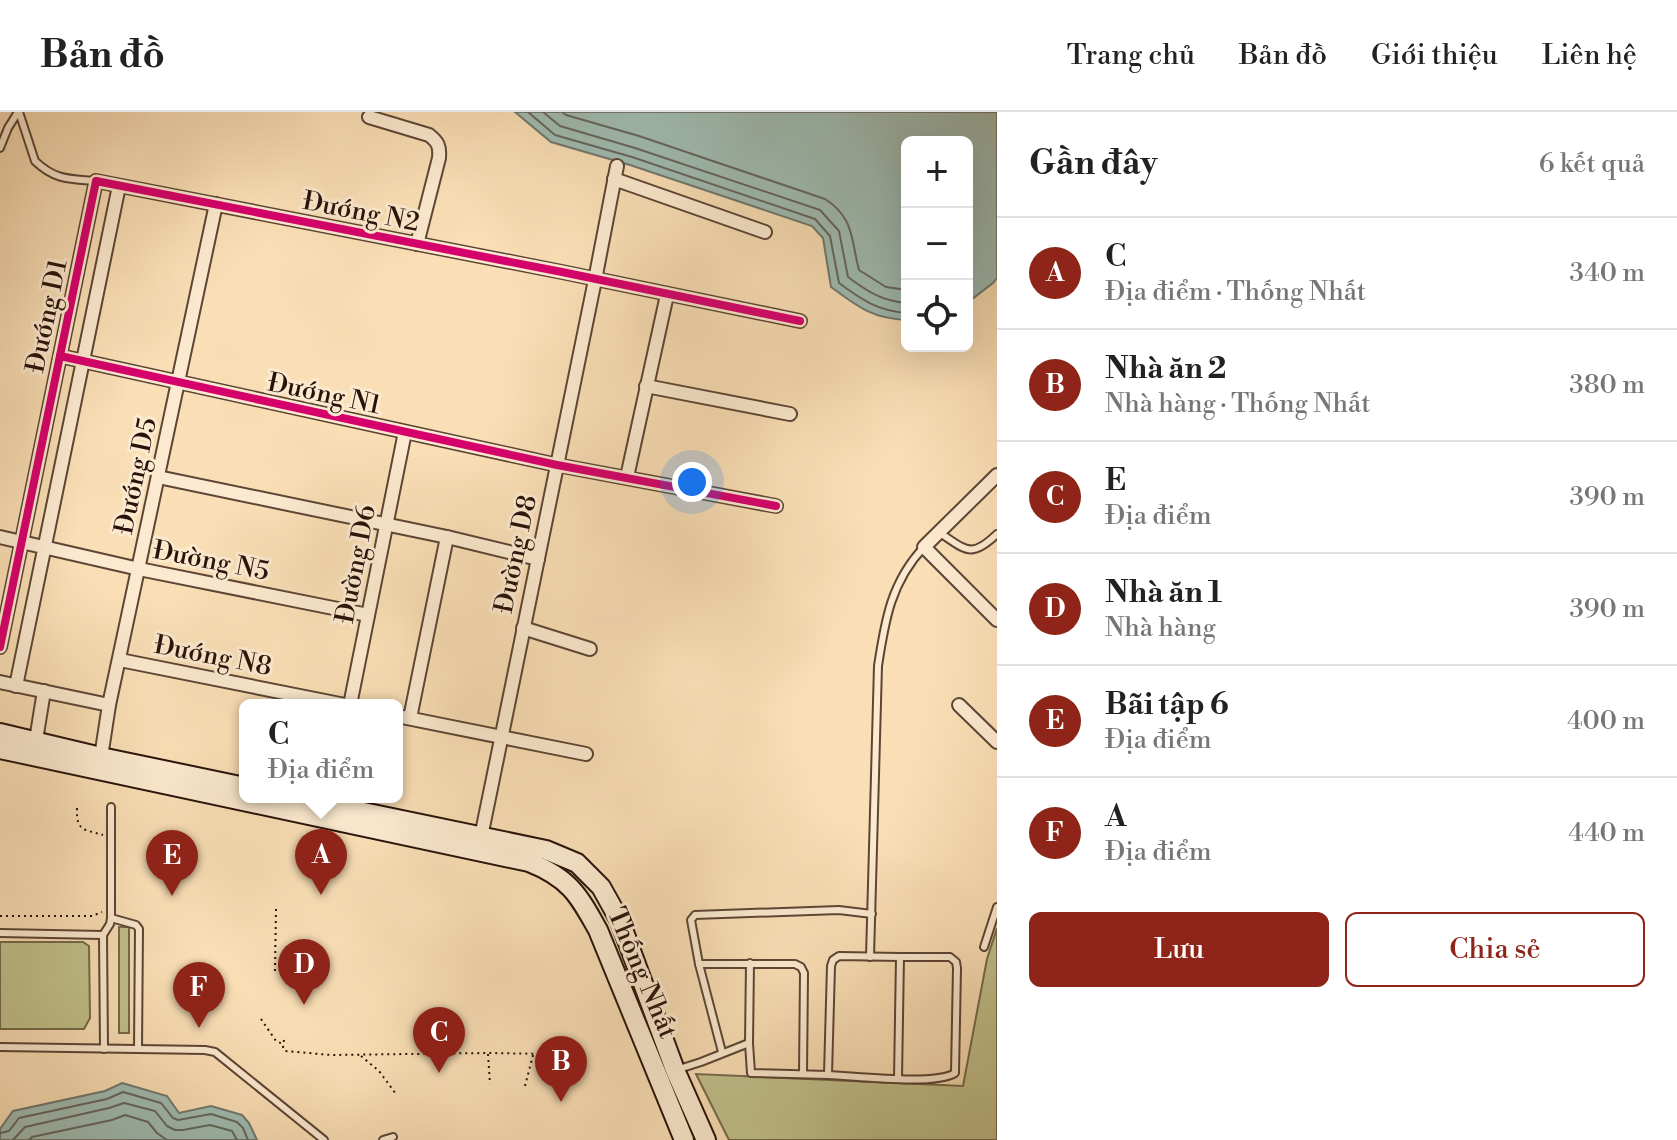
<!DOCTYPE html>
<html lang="vi">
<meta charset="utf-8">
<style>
:root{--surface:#fff;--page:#f2f2f2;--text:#222;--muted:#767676;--line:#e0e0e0;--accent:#8f2418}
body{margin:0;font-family:"Libre Bodoni",serif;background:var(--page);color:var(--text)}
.controls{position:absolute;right:24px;top:24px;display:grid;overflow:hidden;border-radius:12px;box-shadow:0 8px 32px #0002}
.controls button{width:72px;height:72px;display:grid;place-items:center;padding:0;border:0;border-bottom:2px solid var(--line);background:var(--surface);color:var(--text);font:40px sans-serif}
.you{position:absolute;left:692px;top:370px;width:28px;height:28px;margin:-20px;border:6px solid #fff;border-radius:50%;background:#1a73e8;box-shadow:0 0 0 12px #1a73e833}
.badge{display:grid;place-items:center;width:52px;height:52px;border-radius:50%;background:var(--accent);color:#fff;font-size:26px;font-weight:700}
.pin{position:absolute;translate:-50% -66px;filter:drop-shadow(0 2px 4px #0008)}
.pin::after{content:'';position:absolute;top:42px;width:28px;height:24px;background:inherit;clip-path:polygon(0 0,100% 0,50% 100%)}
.popup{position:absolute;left:239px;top:587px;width:164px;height:104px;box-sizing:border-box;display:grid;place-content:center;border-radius:12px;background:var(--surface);filter:drop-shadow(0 2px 6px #0005);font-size:26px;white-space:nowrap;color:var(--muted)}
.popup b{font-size:30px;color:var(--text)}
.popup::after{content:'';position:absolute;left:50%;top:100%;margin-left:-16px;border:16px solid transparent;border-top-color:var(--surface)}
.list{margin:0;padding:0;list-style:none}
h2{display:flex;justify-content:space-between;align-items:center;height:104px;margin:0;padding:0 32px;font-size:34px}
h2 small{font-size:26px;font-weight:400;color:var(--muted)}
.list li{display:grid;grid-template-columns:52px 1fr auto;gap:24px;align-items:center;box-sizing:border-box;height:112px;padding:0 32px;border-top:2px solid var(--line)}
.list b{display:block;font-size:30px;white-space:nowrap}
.list p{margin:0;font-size:26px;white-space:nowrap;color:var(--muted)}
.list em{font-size:26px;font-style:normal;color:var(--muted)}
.actions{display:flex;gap:16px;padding:24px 32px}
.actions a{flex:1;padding:18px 0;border:2px solid var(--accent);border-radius:12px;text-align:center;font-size:28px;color:var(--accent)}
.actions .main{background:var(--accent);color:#fff}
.icon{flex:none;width:44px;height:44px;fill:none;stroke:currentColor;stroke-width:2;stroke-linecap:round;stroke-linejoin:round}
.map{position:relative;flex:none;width:997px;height:1028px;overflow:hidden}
header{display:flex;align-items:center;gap:48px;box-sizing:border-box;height:112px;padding:0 40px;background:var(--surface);border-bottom:2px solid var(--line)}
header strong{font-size:38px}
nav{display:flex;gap:44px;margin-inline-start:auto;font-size:28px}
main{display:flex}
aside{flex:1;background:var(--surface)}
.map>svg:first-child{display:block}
.green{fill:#c1c18c;stroke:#756a4b;stroke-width:2}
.water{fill:#9fbcb3;stroke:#70786f;stroke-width:2}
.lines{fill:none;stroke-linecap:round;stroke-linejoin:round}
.shore{stroke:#64675e;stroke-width:2}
.service-casing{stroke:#5d4535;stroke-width:10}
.minor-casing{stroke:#5d4535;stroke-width:16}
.secondary-casing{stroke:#29120a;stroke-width:22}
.path{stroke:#29120a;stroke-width:2;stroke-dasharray:2 4;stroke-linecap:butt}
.service{stroke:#fcead0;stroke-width:6}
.minor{stroke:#fcead0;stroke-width:12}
.secondary{stroke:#fcead0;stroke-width:18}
.cycleway-casing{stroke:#fcead0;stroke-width:13}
.cycleway{stroke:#d6006c;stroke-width:8}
.labels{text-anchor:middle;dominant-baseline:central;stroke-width:6;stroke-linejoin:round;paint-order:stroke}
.street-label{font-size:26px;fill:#29120a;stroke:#fcead0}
</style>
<header>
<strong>Bản đồ</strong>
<nav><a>Trang chủ</a><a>Bản đồ</a><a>Giới thiệu</a><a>Liên hệ</a></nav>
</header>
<main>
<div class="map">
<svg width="997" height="1028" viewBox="0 0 997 1028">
<rect width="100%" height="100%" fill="#fadfb6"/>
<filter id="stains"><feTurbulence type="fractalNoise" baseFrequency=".0025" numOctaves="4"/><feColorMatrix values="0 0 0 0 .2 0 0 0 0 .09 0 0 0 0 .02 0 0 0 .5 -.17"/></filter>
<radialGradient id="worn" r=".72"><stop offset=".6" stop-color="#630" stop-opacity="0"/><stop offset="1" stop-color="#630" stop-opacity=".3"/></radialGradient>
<g class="green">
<rect x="119" y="815" width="10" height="106"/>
<path d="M997,816V1028H729L696,962L963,974L987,847Z"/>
<path d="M0,830H83L89,834L90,906L84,917H0Z"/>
</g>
<g class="water">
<path d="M515,0H997V166L993,171L967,191V30H907V208C873,207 858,195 831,175L823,126L812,114L630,53L551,30Z"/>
<path d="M122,971L167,984L179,1001L211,994L242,1003L249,1011L257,1028H0V1017L13,999L105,979Z"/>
</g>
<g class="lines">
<g class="shore">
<path d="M528,0L555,23L632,45L815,107L830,124L839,171C862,188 878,199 907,201"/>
<path d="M543,0L560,14L635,36L820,98L839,119L848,165C868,180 882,189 907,191"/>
<path d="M562,0L566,3L639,24L825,87C855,106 851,129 859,158L886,175L907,178"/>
<path d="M0,1021L9,1019L19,1006L107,987L123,980L161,991L173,1006L178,1008L211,1002L237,1010L243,1016L248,1028"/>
<path d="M13,1028L25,1015L109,996L124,991L155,999L167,1014L175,1018H183L210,1013L232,1019L237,1028"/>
<path d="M29,1028L32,1025L112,1008L125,1003L148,1010L157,1021L167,1028"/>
</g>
<g class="service-casing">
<g id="service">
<path d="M19,0L35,49C55,68 69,67 96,69"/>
<path d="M0,36L8,16L18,0"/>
<path d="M940,421C966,438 971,447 997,422"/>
<path d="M111,806L136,813L139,817L138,937"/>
<path d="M0,821L103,823"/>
<path d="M103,823L110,812L111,806V695"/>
<path d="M103,823L104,937"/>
<path d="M984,835L997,795"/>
<path d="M870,845L878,554C885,508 891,470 924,435"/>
<path d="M699,852H795L801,855L804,861L803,962"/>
<path d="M749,931L751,961L828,963L831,854L833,848L839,844L900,845L898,967"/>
<path d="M0,935L205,938L215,940L324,1028"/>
<path d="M722,940L699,852L691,808L695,803L839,798L872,802"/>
<path d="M679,957L701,950L749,931L750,851"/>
<path d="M828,963C855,964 935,974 955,961L957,856L956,850L950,845H900"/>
<path d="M383,1028L393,1025"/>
</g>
</g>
<g class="minor-casing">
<g id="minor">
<path d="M369,5L429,23C438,30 440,34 439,46L417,132"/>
<path d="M614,67L765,120"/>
<path d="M60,244L557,353L776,394"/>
<path d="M646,274L790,302"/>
<path d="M997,363L924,435L997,508"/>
<path d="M158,365L447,425L538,447"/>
<path d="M627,365L667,183"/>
<path d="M0,425L139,457L368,503"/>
<path d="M523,516L590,537"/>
<path d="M0,535L96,69L562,160L800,209"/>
<path d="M120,548L345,593"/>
<path d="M0,570L109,593"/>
<path d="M16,574L119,74"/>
<path d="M350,593L405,320"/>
<path d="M959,593L997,630"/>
<path d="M397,604L586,642"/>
<path d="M410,606L447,425"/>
<path d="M36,628L44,579"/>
<path d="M101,645L109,593L216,92"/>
<path d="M481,725L595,168L617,54"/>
</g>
</g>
<g class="secondary-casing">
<g id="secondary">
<path d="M0,621L101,645L245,675"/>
<path d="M0,637L529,750C569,766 578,782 598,818L684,1028"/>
<path d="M291,685L546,738L577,751L601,775L620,809L675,958L706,1028"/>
</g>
</g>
<g class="path">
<path d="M77,696C76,719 83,717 103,723"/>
<path d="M0,804H92L102,800"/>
<path d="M275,859L276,796"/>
<path d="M261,907L276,929L283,932"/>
<path d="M284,928L283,935L285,939L331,943L488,941L548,942"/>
<path d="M488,942L490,972"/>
<path d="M361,944L379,959L396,982"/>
<path d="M525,974L533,943"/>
</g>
<use href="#service" class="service"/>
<use href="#minor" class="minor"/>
<use href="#secondary" class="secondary"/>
<g class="cycleway-casing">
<g id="cycleway">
<path d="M60,244L557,353L776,394"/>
<path d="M0,535L96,69L562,160L800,209"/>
</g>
</g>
<use href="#cycleway" class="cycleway"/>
</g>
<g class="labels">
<g class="street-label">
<text transform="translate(361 100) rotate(11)">Đướng N2</text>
<text transform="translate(47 204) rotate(-78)">Đướng D1</text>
<text transform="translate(324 282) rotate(12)">Đướng N1</text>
<text transform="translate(136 364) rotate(-78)">Đướng D5</text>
<text transform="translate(516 442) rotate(-78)">Đường D8</text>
<text transform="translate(211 449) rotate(11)">Đường N5</text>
<text transform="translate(356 452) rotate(-79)">Đường D6</text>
<text transform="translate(213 544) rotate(11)">Đướng N8</text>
<text transform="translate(642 861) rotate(67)">Thống Nhất</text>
</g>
</g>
<rect width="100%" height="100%" filter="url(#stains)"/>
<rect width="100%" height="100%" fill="url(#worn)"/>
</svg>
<div class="controls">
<button>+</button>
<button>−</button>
<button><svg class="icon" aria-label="locate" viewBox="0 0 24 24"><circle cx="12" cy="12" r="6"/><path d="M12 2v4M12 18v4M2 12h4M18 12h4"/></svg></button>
</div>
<div class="you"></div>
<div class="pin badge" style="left:321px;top:783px">A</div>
<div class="popup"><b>C</b>Địa điểm</div>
<div class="pin badge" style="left:561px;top:990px">B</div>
<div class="pin badge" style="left:439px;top:961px">C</div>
<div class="pin badge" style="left:304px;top:893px">D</div>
<div class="pin badge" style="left:172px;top:784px">E</div>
<div class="pin badge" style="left:199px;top:916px">F</div>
</div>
<aside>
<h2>Gần đây<small>6 kết quả</small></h2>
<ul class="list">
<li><span class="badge">A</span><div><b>C</b><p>Địa điểm · Thống Nhất</p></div><em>340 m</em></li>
<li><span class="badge">B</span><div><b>Nhà ăn 2</b><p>Nhà hàng · Thống Nhất</p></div><em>380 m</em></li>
<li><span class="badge">C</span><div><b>E</b><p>Địa điểm</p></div><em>390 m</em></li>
<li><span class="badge">D</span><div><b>Nhà ăn 1</b><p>Nhà hàng</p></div><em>390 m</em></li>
<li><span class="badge">E</span><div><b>Bãi tập 6</b><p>Địa điểm</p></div><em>400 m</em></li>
<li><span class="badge">F</span><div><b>A</b><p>Địa điểm</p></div><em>440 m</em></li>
</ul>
<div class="actions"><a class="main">Lưu</a><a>Chia sẻ</a></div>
</aside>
</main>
